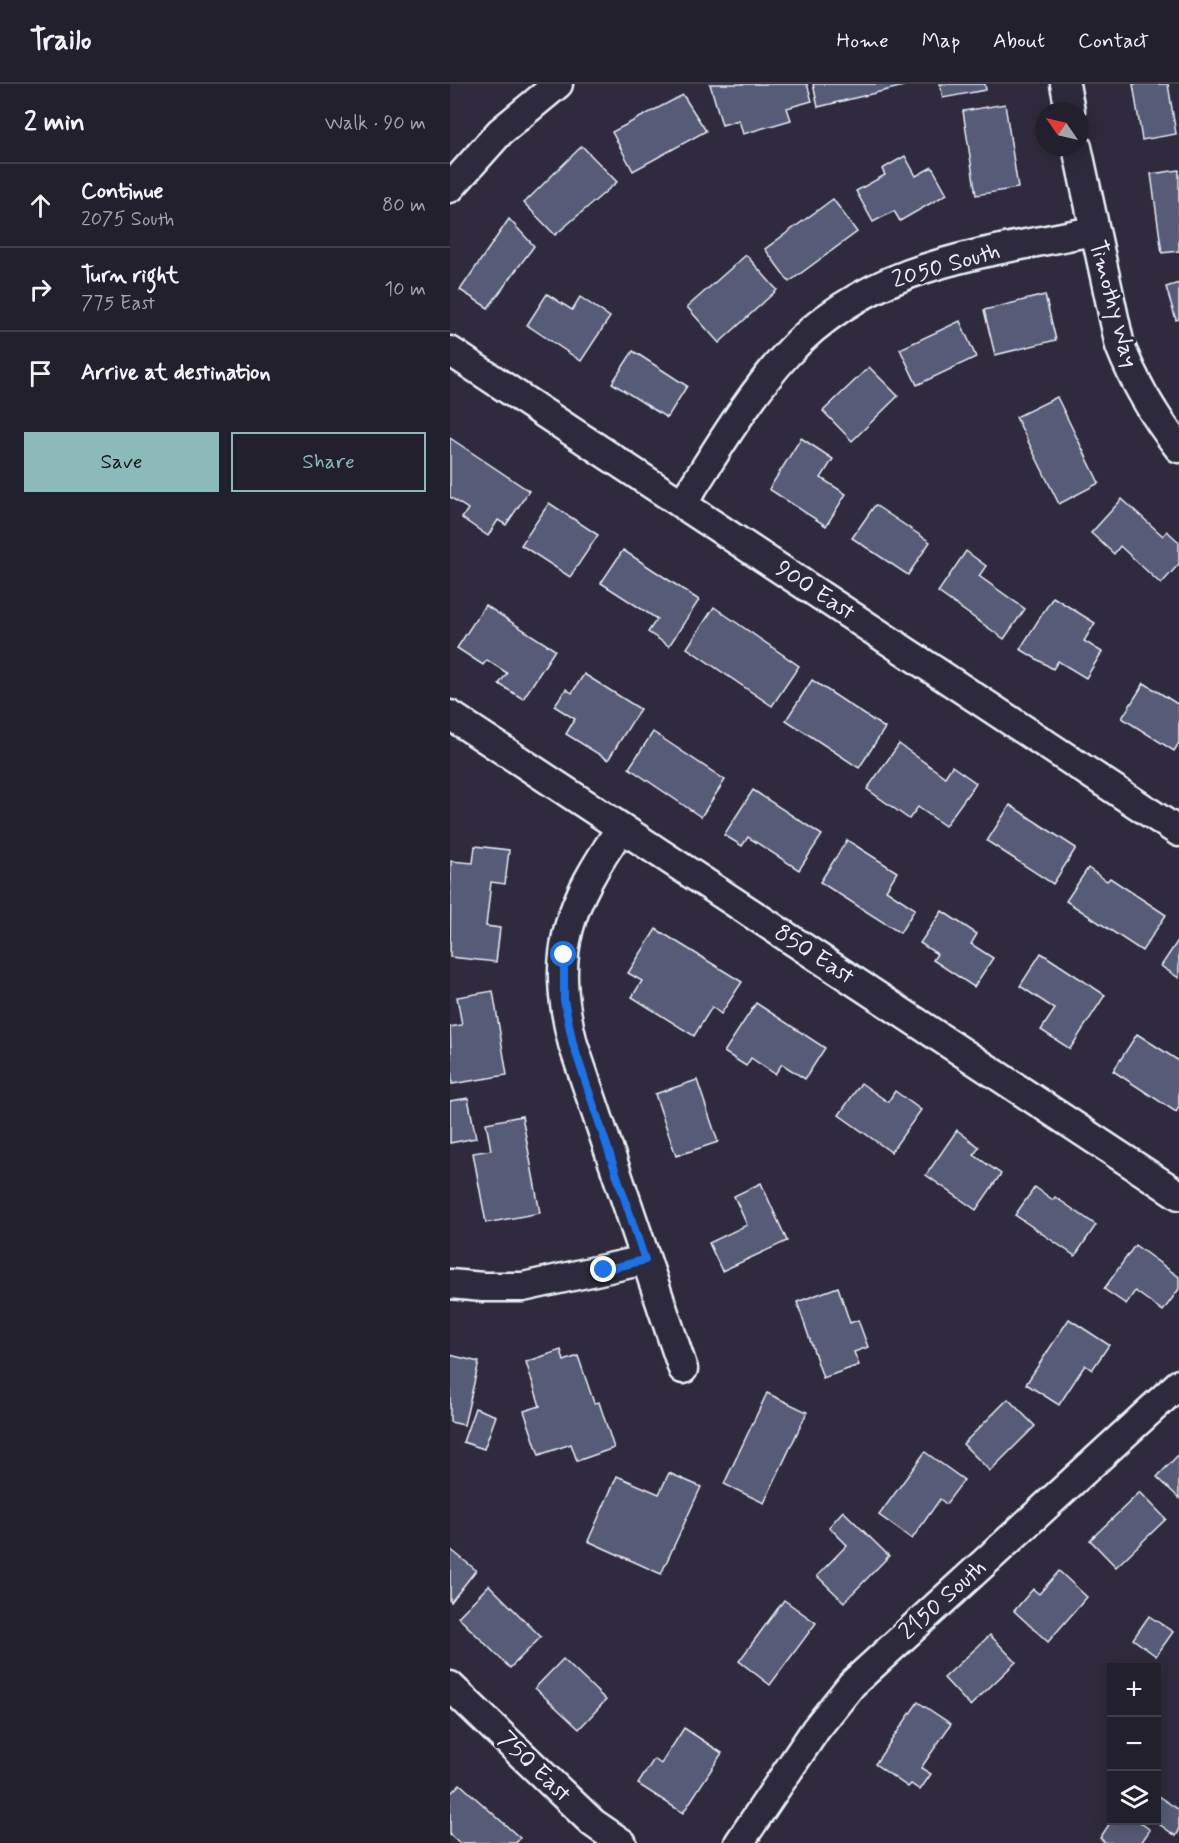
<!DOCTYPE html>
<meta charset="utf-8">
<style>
:root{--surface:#23202e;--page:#2b2836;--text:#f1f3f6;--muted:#a3a3aa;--line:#403e4a;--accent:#8bbbb9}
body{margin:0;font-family:Mynerve,sans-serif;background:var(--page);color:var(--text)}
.controls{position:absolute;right:18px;bottom:18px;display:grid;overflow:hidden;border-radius:0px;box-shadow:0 3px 15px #0003}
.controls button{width:54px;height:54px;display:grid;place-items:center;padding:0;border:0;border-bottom:2px solid var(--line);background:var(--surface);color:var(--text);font:30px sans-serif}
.compass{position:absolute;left:585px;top:18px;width:54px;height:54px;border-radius:50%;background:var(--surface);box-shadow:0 3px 15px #0003;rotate:304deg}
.stop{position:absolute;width:18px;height:18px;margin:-14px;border:4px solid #1a73e8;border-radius:50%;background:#fff}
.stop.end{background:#1a73e8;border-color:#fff;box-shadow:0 2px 6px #0008}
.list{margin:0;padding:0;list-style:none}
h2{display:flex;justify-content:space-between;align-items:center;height:78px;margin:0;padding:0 24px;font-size:26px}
h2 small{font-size:20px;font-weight:400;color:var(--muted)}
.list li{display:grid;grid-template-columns:39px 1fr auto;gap:18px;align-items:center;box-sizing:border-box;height:84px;padding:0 24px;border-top:2px solid var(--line)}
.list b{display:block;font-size:22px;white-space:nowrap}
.list p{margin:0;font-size:20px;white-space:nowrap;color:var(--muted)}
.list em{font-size:20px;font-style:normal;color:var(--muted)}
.actions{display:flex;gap:12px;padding:18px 24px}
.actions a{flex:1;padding:14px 0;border:2px solid var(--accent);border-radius:0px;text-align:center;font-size:21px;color:var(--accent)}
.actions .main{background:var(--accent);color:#111}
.icon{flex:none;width:33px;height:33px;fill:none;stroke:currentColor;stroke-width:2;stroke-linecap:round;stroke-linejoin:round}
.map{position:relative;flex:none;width:729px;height:1759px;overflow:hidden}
header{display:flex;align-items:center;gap:36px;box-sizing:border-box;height:84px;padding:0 30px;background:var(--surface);border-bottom:2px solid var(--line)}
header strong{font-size:28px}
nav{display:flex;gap:33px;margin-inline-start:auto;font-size:21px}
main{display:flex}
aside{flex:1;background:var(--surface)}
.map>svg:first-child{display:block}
.building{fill:#565b77;stroke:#e8f1f8;stroke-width:1.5}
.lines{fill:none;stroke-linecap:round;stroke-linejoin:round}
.minor-casing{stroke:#e8f1f8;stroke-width:33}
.minor{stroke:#2f2a3d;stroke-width:28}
.route{stroke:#1a73e8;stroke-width:8}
.labels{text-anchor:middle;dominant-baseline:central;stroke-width:6;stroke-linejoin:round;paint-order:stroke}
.street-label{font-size:24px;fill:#e8f1f8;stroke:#2f2a3d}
</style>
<header>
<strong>Trailo</strong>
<nav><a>Home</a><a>Map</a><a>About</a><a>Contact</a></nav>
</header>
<main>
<aside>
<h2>2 min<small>Walk · 90 m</small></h2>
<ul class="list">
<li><svg class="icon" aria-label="ahead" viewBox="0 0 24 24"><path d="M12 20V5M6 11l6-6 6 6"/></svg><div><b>Continue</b><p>2075 South</p></div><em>80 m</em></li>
<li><svg class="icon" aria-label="right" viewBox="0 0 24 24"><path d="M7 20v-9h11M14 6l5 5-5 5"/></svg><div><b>Turn right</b><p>775 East</p></div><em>10 m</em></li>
<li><svg class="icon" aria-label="arrive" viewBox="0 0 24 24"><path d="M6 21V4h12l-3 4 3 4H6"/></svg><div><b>Arrive at destination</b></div></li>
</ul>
<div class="actions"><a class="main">Save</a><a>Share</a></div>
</aside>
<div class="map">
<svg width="729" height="1759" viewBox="0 0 729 1759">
<rect width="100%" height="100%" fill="#2f2a3d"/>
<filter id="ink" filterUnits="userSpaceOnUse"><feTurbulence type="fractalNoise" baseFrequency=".0167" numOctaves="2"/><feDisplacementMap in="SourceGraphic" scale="12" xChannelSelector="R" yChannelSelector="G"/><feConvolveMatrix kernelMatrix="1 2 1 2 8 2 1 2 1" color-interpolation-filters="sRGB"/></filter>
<g filter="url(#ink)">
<g class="building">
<path d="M260,0H357L362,17L337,24L341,36L293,50L289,36L272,41Z"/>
<path d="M363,0H454V2L368,23Z"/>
<path d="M490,0H535L536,6L493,14Z"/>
<path d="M683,0H718L726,50L692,56Z"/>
<path d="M233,11L256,47L183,87L162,48Z"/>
<path d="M555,20L568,104L526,111L513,27Z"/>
<path d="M132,62L167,98L105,151L74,119Z"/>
<path d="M455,72L466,92L482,83L497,110L450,137L444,127L423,138L406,107L435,91L432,85Z"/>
<path d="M729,86V167L712,169L701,90Z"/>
<path d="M383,115L407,148L339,198L315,165Z"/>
<path d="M59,135L84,162L38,224L10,206Z"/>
<path d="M296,171L327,206L269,259L237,223Z"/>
<path d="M729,199V235L726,236L716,203Z"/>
<path d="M97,210L122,226L130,213L160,233L131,277L77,241Z"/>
<path d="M595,211L606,256L545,271L534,226Z"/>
<path d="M510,237L526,273L467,301L450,265Z"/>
<path d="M183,267L237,302L217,334L162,299Z"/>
<path d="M419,283L448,312L402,357L373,327Z"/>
<path d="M607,313L649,399L609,420L566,333Z"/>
<path d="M0,354L79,407L56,441L48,436L38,452L12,434L18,425L0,413Z"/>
<path d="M351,354L383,375L371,394L396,410L376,442L319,405Z"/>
<path d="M672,415L713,452L717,447L729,458V480L711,500L670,462L664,470L641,449Z"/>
<path d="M99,419L148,451L120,493L71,461Z"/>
<path d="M425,421L480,458L458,491L402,454Z"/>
<path d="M173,466L249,516L219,562L198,548L207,535L151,499Z"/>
<path d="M516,467L536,482L529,492L575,525L554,555L488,508Z"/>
<path d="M603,513L645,539L634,557L652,568L636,594L608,577L603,585L570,565Z"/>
<path d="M35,521L105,566L73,615L49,600L57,589L37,576L33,581L7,564Z"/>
<path d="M264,523L349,582L322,622L237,564Z"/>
<path d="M134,590L190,625L158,676L116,650L125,635L104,622L116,605L122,609Z"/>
<path d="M362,596L435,644L409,684L336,636Z"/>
<path d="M694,599L729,621V659L724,667L672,634Z"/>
<path d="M203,648L275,696L251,733L179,684Z"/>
<path d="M449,660L495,693L502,682L526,699L495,742L468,723L459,735L417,705Z"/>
<path d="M303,706L372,751L349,786L298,753L292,762L274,751Z"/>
<path d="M560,721L626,764L603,800L537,757Z"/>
<path d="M397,756L447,788L436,806L465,825L450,849L370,798Z"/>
<path d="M25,762L59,766L55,800L41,798L36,842L50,844L46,878L0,873L1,777L23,779Z"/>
<path d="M638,784L657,797L660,794L716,831L692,867L616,817Z"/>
<path d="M492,827L527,850L521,860L543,874L524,903L483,876L487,870L470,859Z"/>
<path d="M206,845L292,898L271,930L262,923L244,952L182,913L192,897L178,889Z"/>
<path d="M729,855V894L711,882Z"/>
<path d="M591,869L655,911L620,965L591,946L605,925L570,902Z"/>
<path d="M43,907L57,991L2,1000L0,943L12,941L7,913Z"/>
<path d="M306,919L375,964L355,995L332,980L325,990L301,974L296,982L274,968Z"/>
<path d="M687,950L729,977V1023L726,1028L663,987Z"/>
<path d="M247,996L268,1058L226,1072L205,1010Z"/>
<path d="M411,999L438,1018L445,1007L471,1026L441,1068L389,1031Z"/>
<path d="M18,1014L26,1054L0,1059V1017Z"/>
<path d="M72,1032L90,1129L36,1139L23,1069L41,1066L36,1039Z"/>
<path d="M507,1046L529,1063L524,1071L551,1090L526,1126L476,1091Z"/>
<path d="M311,1099L337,1157L272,1187L259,1159L297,1141L284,1112Z"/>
<path d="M585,1103L603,1116L605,1113L646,1141L625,1172L565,1131Z"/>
<path d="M685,1161L729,1193V1205L713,1227L685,1207L676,1220L654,1205Z"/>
<path d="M388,1203L400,1239L408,1236L418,1263L404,1268L409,1281L373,1294L347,1218Z"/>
<path d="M619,1235L659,1261L642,1286L635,1281L609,1321L576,1300Z"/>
<path d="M111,1266L114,1277L128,1272L144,1319L149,1318L164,1364L127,1377L121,1360L89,1371L74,1327L90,1322L76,1278Z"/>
<path d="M0,1271L29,1278L14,1341L0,1338Z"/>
<path d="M317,1309L357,1328L314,1419L274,1400Z"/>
<path d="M558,1315L585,1342L540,1387L513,1360Z"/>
<path d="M25,1324L46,1332L34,1365L13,1358Z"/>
<path d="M475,1368L514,1396L496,1420L490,1415L462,1455L429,1431Z"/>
<path d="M729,1370V1414L707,1393Z"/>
<path d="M219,1389L251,1403L211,1490L138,1457L167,1392L209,1410Z"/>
<path d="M690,1408L716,1435L666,1483L640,1456Z"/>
<path d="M393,1427L439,1472L394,1518L367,1492L397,1461L379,1443Z"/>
<path d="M0,1465L26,1486L1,1518L0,1517Z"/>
<path d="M609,1487L637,1513L598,1558L564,1527L583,1505L589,1510Z"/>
<path d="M39,1501L91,1553L60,1584L8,1533Z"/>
<path d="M334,1516L366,1539L320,1601L289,1577Z"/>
<path d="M699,1532L723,1548L706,1572L683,1555Z"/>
<path d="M540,1551L566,1578L520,1622L494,1594Z"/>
<path d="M113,1575L156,1616L129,1645L85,1604Z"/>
<path d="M468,1618L501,1640L471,1684L481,1690L470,1706L461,1700L458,1703L425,1680Z"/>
<path d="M234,1644L272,1669L233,1729L188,1700L204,1675L211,1680Z"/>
<path d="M10,1700L70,1754L66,1759H9L0,1751V1710Z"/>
<path d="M708,1712L729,1726V1747L726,1752L703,1736H706Z"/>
<path d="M662,1736H687L700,1746L691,1759H656L650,1754Z"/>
</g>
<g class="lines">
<g class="minor-casing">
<g id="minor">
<path d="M615,0L620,27"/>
<path d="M627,63L670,262C685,300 704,332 729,364"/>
<path d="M0,104L50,48L108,0"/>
<path d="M0,267L729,748"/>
<path d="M232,420C265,370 296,315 337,270C419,180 530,170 643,147"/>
<path d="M0,631L729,1111"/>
<path d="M171,744C119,820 99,866 123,960L233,1285"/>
<path d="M0,1200L33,1203H73L195,1176"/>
<path d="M0,1602L143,1739L172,1759"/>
<path d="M289,1759L366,1645L402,1600L729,1300"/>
</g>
</g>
<use href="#minor" class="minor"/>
</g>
</g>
<g class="lines" filter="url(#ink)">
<path class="route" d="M114,871V916L123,960L195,1176L154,1186"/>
</g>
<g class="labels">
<g class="street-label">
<text transform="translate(496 182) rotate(-16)">2050 South</text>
<text transform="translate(663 220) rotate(75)">Timothy Way</text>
<text transform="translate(365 507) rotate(33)">900 East</text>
<text transform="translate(364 871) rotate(33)">850 East</text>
<text transform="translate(493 1516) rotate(-42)">2150 South</text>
<text transform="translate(84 1683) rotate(44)">750 East</text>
</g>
</g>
</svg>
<div class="controls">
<button>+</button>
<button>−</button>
<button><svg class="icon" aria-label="layers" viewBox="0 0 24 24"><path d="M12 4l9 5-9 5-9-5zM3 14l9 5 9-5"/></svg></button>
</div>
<svg class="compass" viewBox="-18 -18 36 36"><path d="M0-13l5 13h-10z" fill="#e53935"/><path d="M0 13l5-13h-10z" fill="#a3a3aa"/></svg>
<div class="stop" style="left:114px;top:871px"></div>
<div class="stop end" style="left:154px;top:1186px"></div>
</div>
</main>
